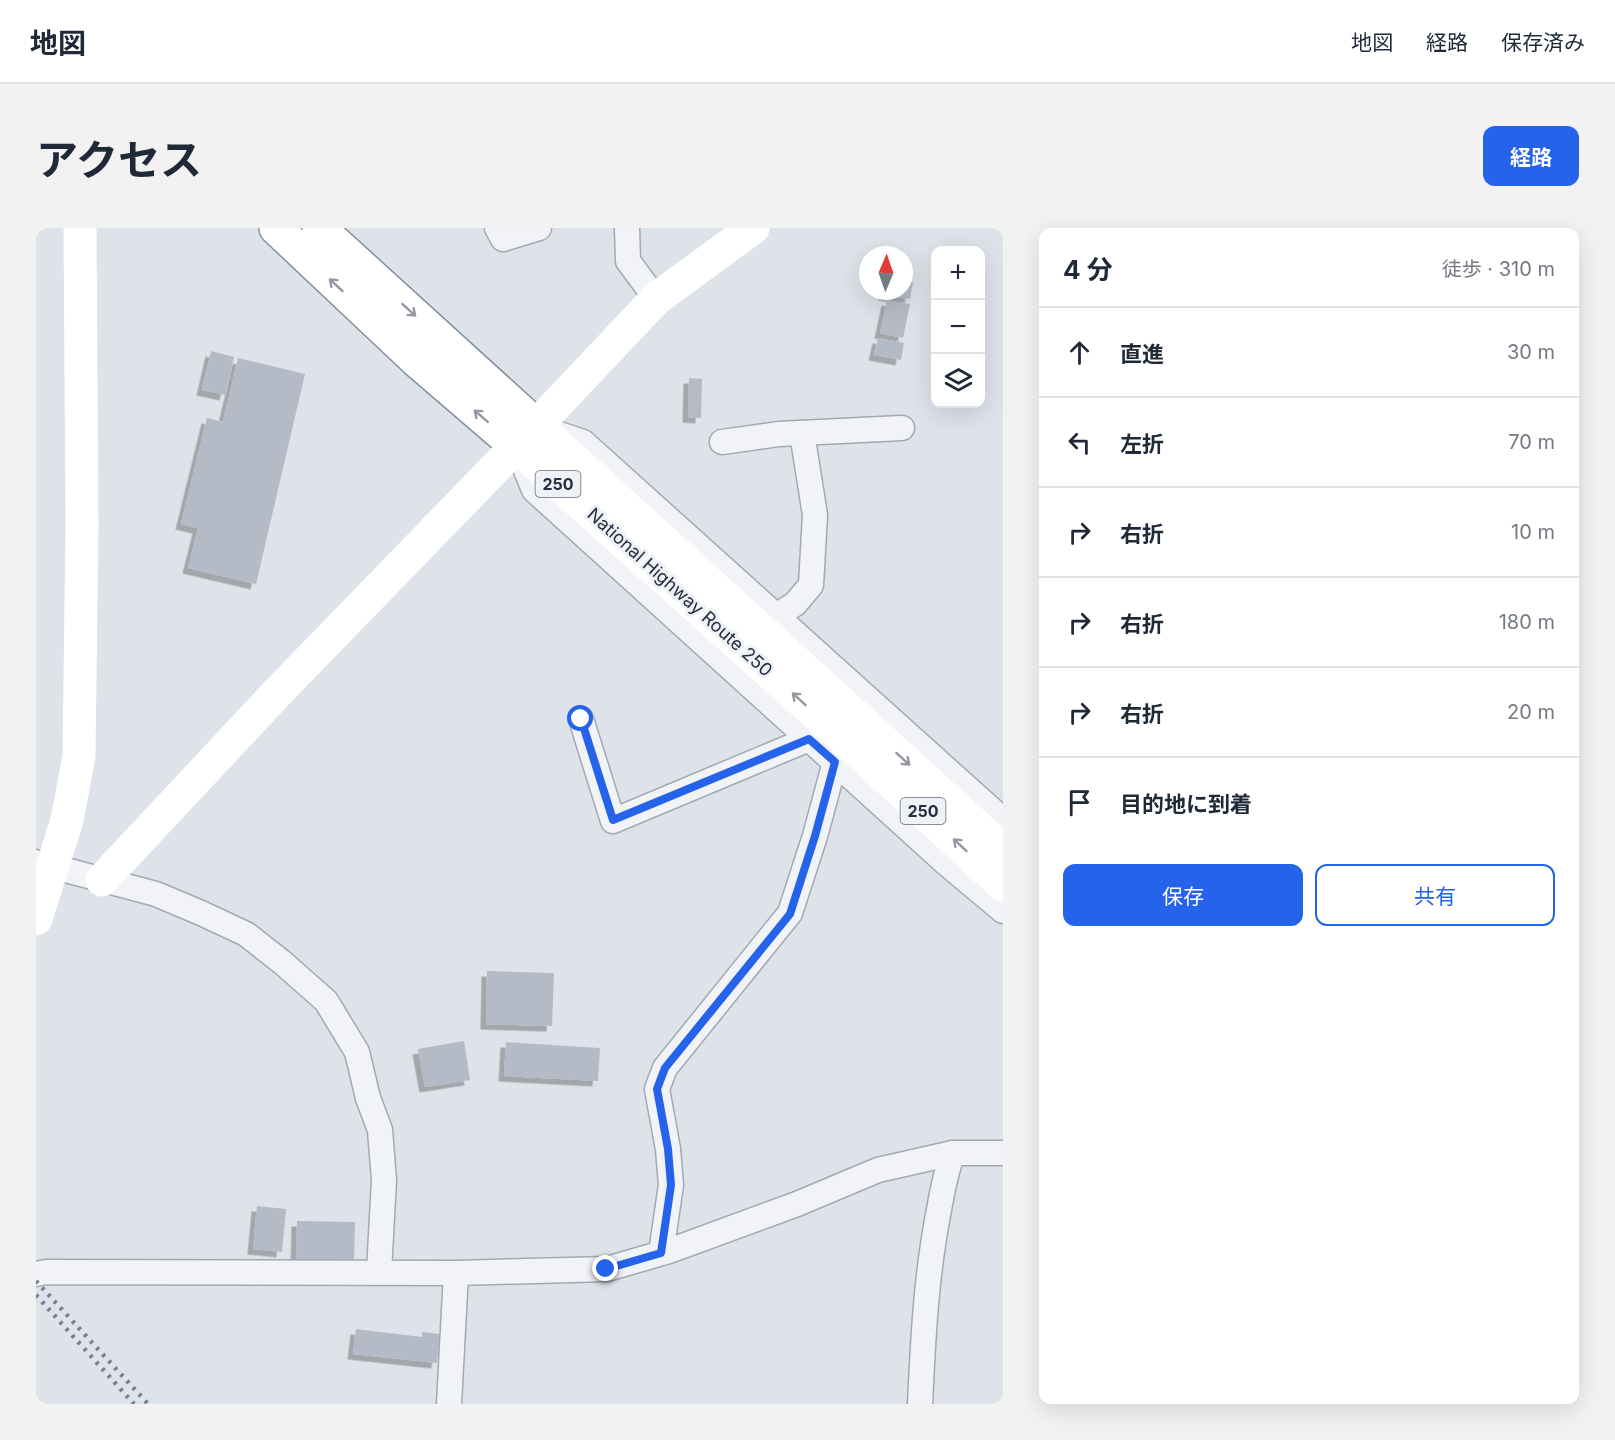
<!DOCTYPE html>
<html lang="ja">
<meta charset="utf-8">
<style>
:root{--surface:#fff;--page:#f2f2f3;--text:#1f2937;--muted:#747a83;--line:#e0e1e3;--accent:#2563eb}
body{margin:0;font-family:Inter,"Noto Sans JP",sans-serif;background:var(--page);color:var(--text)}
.controls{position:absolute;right:18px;top:18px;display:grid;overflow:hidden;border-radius:12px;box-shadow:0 6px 24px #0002}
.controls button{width:54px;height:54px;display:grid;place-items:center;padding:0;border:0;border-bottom:2px solid var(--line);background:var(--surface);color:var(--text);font:30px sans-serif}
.compass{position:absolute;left:823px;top:18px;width:54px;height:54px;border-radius:50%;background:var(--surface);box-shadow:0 6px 24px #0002;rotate:2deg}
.stop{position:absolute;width:18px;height:18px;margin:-14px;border:4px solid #2563eb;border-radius:50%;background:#fff}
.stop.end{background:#2563eb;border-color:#fff;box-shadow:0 2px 6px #0008}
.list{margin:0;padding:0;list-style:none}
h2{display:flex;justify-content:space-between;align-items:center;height:78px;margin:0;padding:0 24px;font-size:26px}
h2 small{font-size:20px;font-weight:400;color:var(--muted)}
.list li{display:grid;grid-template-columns:39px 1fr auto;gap:18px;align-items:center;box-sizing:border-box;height:90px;padding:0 24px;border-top:2px solid var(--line)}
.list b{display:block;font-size:22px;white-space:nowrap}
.list em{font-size:20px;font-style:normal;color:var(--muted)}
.actions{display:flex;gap:12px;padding:18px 24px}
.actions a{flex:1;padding:14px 0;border:2px solid var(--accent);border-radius:12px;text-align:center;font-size:21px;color:var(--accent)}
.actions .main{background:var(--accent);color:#fff}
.icon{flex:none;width:33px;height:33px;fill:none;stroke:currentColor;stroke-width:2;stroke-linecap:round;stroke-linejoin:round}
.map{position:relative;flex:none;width:967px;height:1176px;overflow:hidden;border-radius:12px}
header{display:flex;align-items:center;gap:36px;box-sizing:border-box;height:84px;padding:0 30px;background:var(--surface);border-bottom:2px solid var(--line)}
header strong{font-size:28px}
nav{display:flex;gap:33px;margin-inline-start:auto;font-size:21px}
.intro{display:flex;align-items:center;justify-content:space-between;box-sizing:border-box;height:144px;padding:0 36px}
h1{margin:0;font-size:42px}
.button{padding:15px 27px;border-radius:12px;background:var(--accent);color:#fff;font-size:21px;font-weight:700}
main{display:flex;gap:36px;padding:0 36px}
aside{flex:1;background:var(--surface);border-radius:12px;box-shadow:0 6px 24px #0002}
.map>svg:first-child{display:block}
.building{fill:#b5bbc6;filter:url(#shadow)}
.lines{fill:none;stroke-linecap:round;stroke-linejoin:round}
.street-casing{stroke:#a3a9b3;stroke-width:27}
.highway-casing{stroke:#848fa1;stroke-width:36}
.street{stroke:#f1f3f7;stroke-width:24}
.secondary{stroke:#fff;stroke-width:33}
.highway{stroke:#fff;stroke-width:33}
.rail{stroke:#768194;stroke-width:4.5;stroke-dasharray:3 6;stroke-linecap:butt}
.oneway{stroke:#9297a0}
.route{stroke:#2563eb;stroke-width:8}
.labels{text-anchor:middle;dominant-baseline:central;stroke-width:6;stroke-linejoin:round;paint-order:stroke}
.shield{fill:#eef1f6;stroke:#626977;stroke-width:1.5}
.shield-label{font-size:16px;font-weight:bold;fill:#262f41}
.street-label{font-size:18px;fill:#262f41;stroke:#eef1f6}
</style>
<header>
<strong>地図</strong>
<nav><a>地図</a><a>経路</a><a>保存済み</a></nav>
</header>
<div class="intro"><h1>アクセス</h1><a class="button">経路</a></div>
<main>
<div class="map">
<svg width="967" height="1176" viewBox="0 0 967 1176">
<defs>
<filter id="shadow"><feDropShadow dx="-5.5" dy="5.5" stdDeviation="0" flood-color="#0004"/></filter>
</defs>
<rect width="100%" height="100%" fill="#dee2e9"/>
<g class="building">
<path d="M868,52L877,54L874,71L848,67L849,63H868Z"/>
<path d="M851,72L874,76L867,110L844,105Z"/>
<path d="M842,110L868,115L865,132L838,127Z"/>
<path d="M175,123L198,129L189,167L166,162Z"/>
<path d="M202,130L269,146L220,356L152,340L162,300L145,296L171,190L187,194Z"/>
<path d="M653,150L666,151L665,190L652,189Z"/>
<path d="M451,743L518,745L516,798L450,796Z"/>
<path d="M428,813L434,852L389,859L382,821Z"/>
<path d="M470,814L564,820L562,853L468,848Z"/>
<path d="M221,978L250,981L246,1024L217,1021Z"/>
<path d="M261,993L319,994L318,1034L260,1033Z"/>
<path d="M320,1101L386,1109V1104L404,1106L401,1135L317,1126Z"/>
</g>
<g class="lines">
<g class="street-casing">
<g id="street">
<path d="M461,0L467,11L503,0"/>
<path d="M591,0L592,33L620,71"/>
<path d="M511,202L547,214L967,592"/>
<path d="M686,214L743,206L866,200"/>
<path d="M482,223L498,262L911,636L967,683"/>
<path d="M740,388L759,376L775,357L779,287L766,205"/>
<path d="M545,491L577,593L773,511"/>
<path d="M0,634L120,666L165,685L210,706L247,735L290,773L321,824L332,870L344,902L348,952L343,1044"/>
<path d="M625,1025L635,957L632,921L621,861L629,840L754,685L779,608L799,534"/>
<path d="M0,1046L10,1044L420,1045L571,1041L633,1023L761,976L842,942L917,925H967"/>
<path d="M413,1176L420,1045"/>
<path d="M884,1176C887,1112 890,1050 902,987C906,966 909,945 917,925"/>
</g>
</g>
<g class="highway-casing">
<g id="highway">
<path d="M240,0L380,132L480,218L807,510L967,657"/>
<path d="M283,0L967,622"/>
</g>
</g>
<use href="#street" class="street"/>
<g class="secondary">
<path d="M66,652L240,466L500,198L620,71L717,0"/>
<path d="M0,691L31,592L43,528L46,298L44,0"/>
</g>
<use href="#highway" class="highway"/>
<g class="rail">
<path d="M0,1053L112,1176"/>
<path d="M0,1067L98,1176"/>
</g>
</g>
<defs><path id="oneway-shaft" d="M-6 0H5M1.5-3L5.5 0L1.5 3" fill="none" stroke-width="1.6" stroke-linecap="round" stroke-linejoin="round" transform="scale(1.5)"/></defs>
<g class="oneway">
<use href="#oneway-shaft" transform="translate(300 57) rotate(-137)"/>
<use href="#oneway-shaft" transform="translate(373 82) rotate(42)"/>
<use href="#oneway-shaft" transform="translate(445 188) rotate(-139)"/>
<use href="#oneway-shaft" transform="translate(763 471) rotate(-138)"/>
<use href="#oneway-shaft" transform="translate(867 531) rotate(42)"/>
<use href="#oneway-shaft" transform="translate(924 617) rotate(-137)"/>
</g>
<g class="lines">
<path class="route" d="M545,491L577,592L773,511L799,534L779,608L754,686L629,840L621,861L632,921L635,957L625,1025L570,1041"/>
</g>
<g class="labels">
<g class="shield">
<rect x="499.5" y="243" width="45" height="26" rx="4.5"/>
<rect x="864.5" y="570" width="45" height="26" rx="4.5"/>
</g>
<g class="shield-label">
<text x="522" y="256">250</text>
<text x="887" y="583">250</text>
</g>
<g class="street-label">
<text transform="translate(644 364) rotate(42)">National Highway Route 250</text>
</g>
</g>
</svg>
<div class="controls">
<button>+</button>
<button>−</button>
<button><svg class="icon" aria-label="layers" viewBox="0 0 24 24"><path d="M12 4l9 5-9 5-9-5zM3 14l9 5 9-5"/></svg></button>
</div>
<svg class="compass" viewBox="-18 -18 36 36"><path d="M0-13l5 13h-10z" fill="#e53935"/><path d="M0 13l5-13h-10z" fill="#747a83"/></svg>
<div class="stop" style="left:545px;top:491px"></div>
<div class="stop end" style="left:570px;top:1041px"></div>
</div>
<aside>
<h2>4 分<small>徒歩 · 310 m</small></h2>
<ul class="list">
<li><svg class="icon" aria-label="ahead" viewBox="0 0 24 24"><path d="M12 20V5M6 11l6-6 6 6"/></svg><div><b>直進</b></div><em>30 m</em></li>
<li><svg class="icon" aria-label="left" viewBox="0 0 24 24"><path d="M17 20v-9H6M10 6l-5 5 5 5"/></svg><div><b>左折</b></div><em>70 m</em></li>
<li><svg class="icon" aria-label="right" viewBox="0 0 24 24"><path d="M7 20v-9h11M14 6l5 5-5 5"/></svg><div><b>右折</b></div><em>10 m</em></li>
<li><svg class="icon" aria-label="right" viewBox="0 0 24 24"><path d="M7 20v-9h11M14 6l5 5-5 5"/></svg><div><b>右折</b></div><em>180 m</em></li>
<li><svg class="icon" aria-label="right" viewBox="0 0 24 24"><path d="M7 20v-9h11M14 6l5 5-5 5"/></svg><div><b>右折</b></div><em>20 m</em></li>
<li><svg class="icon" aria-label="arrive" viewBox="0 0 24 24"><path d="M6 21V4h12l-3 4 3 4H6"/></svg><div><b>目的地に到着</b></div></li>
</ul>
<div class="actions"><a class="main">保存</a><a>共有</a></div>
</aside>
</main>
